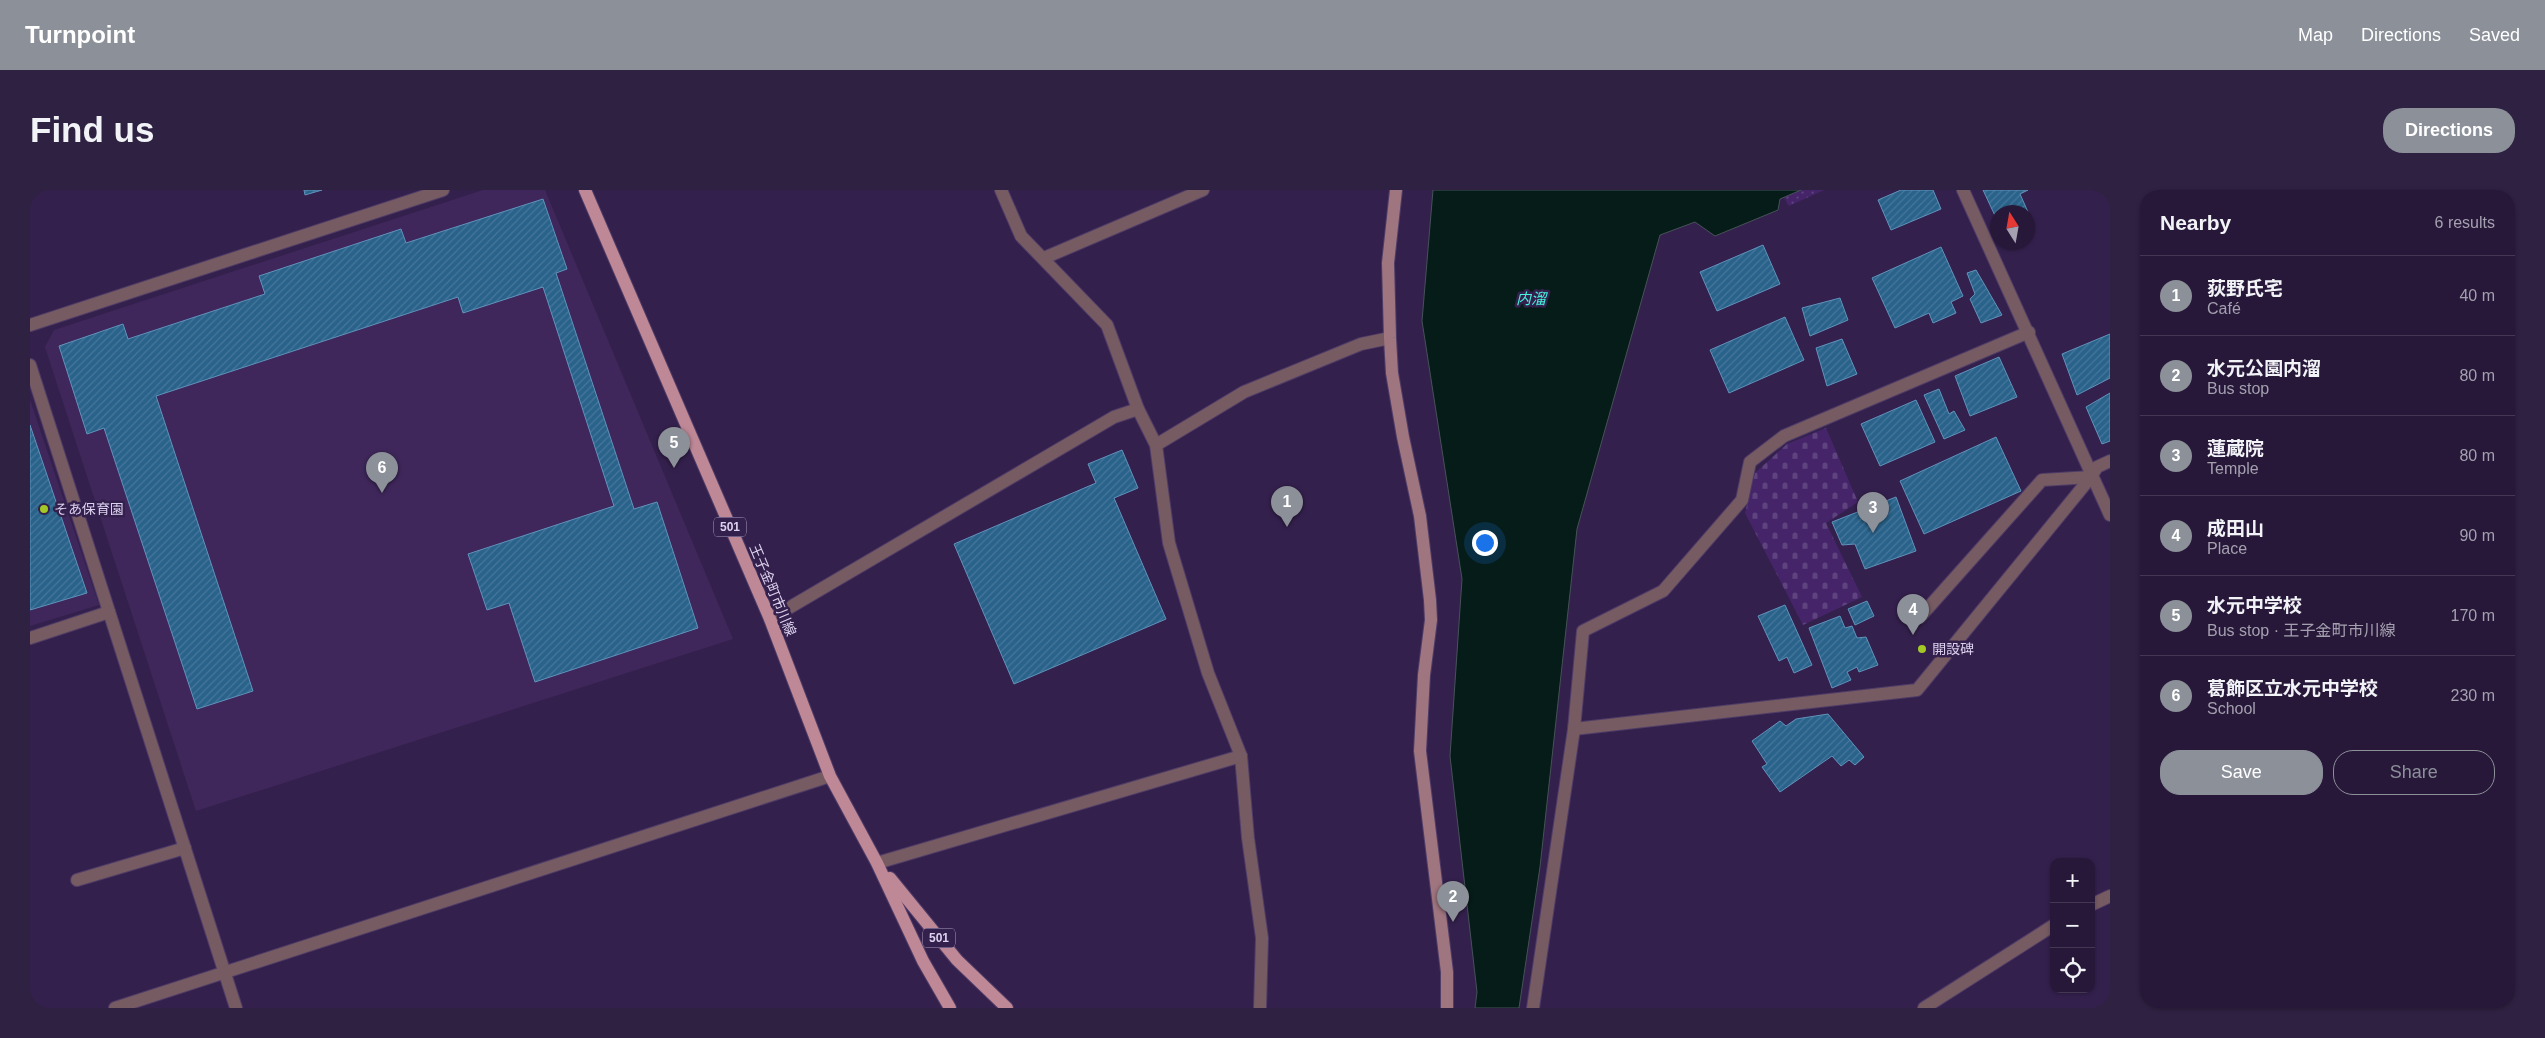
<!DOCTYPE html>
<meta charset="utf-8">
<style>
:root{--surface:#27183a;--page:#2f2142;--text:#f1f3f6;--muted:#a4a0af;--line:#433754;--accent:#8c9099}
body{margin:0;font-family:Helvetica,"Noto Sans JP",sans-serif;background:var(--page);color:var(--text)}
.controls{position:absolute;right:15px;bottom:15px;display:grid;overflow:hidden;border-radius:10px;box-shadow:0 1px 4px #0004}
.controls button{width:45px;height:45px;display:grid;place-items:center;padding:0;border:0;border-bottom:1px solid var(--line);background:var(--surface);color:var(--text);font:25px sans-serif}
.compass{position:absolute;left:1960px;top:15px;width:45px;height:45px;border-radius:50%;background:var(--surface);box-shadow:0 1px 4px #0004;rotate:349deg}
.you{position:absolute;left:1454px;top:352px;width:18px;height:18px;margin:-12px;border:4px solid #fff;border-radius:50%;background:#1a73e8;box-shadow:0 0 0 8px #1a73e833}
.badge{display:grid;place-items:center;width:32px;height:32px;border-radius:50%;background:var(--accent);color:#fff;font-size:16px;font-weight:700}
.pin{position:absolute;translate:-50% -41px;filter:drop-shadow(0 1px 2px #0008)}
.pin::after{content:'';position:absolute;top:26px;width:18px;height:15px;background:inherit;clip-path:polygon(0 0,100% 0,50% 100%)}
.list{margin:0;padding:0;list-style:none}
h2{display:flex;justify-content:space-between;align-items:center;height:65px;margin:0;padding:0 20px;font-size:21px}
h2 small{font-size:16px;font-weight:400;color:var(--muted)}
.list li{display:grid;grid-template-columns:32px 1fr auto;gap:15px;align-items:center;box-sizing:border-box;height:80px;padding:0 20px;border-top:1px solid var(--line)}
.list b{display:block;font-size:19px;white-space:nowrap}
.list p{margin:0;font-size:16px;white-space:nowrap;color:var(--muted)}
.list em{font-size:16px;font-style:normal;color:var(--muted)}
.actions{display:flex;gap:10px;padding:15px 20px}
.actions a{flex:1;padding:11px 0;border:1px solid var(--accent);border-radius:20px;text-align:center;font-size:18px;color:var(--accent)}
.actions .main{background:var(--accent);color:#fff}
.icon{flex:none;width:28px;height:28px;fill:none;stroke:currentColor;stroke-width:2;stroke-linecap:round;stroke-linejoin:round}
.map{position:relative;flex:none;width:2080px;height:818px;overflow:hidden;border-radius:20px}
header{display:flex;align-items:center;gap:30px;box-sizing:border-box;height:70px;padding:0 25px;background:var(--accent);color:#fff}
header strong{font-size:24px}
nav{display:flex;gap:28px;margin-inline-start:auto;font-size:18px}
.intro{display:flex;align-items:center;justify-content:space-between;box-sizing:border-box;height:120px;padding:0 30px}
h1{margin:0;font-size:35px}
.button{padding:12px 22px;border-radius:20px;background:var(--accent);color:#fff;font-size:18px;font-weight:700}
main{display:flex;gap:30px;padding:0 30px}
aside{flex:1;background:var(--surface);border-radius:20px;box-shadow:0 1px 4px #0004}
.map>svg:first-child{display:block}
.built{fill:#3f275b}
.cemetery{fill:url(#cemetery-stones)}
.park{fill:url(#park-dots)}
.water{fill:#061c18;stroke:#465258}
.building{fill:url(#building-hatch);stroke:#6093bb}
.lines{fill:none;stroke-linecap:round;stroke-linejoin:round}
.lane-casing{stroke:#4f3c67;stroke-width:14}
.street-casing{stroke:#4f3c67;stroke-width:14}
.secondary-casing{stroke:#4f3c67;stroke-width:14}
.primary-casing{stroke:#4f3c67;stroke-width:14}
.lane{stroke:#765b62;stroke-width:12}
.street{stroke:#765b62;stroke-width:12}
.secondary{stroke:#9f757f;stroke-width:12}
.primary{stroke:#bf8896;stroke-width:12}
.poi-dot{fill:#a3c926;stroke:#34204d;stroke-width:2}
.labels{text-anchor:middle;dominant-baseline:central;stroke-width:5;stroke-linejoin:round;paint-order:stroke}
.shield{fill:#34204d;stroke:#aa9cbe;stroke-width:1}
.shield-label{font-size:12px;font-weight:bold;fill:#dcd1ee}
.poi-label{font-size:14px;fill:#dcd1ee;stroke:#34204d;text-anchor:start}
.street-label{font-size:14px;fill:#dcd1ee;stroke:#34204d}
.water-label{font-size:15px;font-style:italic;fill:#46f3dd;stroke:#34204d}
</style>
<header>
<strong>Turnpoint</strong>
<nav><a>Map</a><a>Directions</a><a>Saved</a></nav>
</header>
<div class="intro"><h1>Find us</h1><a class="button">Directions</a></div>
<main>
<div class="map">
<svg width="2080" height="818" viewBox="0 0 2080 818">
<defs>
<pattern id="cemetery-stones" width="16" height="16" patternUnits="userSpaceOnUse" patternTransform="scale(1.25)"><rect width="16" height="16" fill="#452469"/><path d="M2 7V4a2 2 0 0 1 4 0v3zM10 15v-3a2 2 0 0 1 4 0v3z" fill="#5f437f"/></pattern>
<pattern id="park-dots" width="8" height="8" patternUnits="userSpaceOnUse" patternTransform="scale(1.25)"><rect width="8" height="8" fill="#452469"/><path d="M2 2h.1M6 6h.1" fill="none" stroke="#5f437f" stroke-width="1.8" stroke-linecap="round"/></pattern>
<pattern id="building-hatch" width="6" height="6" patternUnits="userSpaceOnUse" patternTransform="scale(1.25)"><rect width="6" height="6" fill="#29628a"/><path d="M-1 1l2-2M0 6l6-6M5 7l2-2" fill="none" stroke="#47779b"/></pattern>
</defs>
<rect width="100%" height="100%" fill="#34204d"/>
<g class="built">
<path d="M453,0H515L703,449L166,621L15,157L24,140Z"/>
<path d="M0,210L69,415L0,436Z"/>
</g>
<path class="cemetery" d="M1796,238L1828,312L1796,333L1832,407L1773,435L1715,323L1725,283L1757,254Z"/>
<path class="park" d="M1749,0H1794L1759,16Z"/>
<path class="water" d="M1403,0H1771L1750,9L1748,20L1685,46L1665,32L1630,45L1547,339L1510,677L1489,818H1445L1447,802L1420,566L1432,389L1392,131Z"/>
<g class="building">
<path d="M274,0H292L275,5Z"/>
<path d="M1871,0H1903L1911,19L1861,40L1848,10Z"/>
<path d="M1953,0H1998L1990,4L1998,22H1968V32Z"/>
<path d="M513,9L537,79L526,83L604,319L627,312L668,438L505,492L479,413L457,420L438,364L584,316L513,97L433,123L428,107L126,206L223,501L167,519L74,238L57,244L29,156L93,134L98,149L235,104L229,86L371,39L376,53Z"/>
<path d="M1733,55L1750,94L1687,121L1670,82Z"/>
<path d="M1911,57L1933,106L1921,112L1926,123L1903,133L1899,123L1865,138L1842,88Z"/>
<path d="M1946,80L1972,125L1951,133L1940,109L1945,104L1937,83Z"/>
<path d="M1810,108L1818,130L1780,146L1772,118Z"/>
<path d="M1755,127L1774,170L1699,203L1680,160Z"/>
<path d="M2080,144V188L2047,205L2032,164Z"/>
<path d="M1812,149L1827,184L1797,196L1786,158Z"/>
<path d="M1969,167L1987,207L1940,226L1925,186Z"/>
<path d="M1909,199L1919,224L1924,221L1935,240L1914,249L1894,205Z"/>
<path d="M2080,203V251L2072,254L2056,217Z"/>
<path d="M1886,210L1905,252L1850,276L1831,234Z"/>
<path d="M0,235L57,403L0,420Z"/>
<path d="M1966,247L1991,301L1894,344L1870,291Z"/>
<path d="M1092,260L1108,298L1084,308L1136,429L984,494L924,354L1066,293L1058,274Z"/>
<path d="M1866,307L1886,361L1835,379L1825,354L1812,355L1802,332Z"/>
<path d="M1837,411L1844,426L1825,435L1818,419Z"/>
<path d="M1755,415L1782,475L1764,483L1757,467L1749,471L1728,426Z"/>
<path d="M1810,426L1815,438L1822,436L1827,448L1836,447L1848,475L1829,482L1827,477L1817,482L1821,490L1802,498L1779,438Z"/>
<path d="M1798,524L1834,567L1825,575L1819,570L1811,576L1802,566L1750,602L1732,577L1737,574L1722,551L1750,531L1756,536L1766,529Z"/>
</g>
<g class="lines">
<g class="lane-casing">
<g id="lane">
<path d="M1890,427L2012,290L2061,287"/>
<path d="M47,690L155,658"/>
</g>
</g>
<g class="street-casing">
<g id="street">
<path d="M971,0L991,46L1077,135L1108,219L1126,255L1139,353L1178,483L1211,566L1218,648L1232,748L1230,818"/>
<path d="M1933,0L2080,325"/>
<path d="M1014,68L1173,0"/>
<path d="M0,135L413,0"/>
<path d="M0,175L206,818"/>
<path d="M1126,255L1214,202L1331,154L1360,148"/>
<path d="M740,429L1084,227L1108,219"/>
<path d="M0,448L79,422"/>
<path d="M1544,539L1887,500L2061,287L2067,277L2080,271"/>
<path d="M847,673L1211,566"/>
<path d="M2061,715L2080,706"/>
<path d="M85,818L800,586"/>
<path d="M1503,818L1544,539L1553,441L1633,401L1712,310L1720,272L1754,246L1999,142"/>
<path d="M1894,818L2024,735"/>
</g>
</g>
<g class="secondary-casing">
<path id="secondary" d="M1366,0L1358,73L1360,148L1362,183L1373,247L1390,326L1400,410L1401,430L1394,485L1390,561L1417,782V818"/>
</g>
<g class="primary-casing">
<g id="primary">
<path d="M555,0L740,429L800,586L847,673L893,771L920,818"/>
<path d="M860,688L927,770L977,818"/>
</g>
</g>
<use href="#lane" class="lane"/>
<use href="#street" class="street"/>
<use href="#secondary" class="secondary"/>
<use href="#primary" class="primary"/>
</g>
<g class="poi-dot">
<circle cx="14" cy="319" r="5"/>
<circle cx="1892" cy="459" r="5"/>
</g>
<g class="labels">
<g class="shield">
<rect x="684" y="327.5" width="32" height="19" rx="4"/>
<rect x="893" y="738.5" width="32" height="19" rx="4"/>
</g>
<g class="shield-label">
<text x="700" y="337">501</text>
<text x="909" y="748">501</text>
</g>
<g class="poi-label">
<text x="24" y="319">そあ保育園</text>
<text x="1902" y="459">開設碑</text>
</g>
<g class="street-label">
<text transform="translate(743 400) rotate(67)">王子金町市川線</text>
</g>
<g class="water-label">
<text x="1501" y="108">内溜</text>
</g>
</g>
</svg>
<div class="controls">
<button>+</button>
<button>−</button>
<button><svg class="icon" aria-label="locate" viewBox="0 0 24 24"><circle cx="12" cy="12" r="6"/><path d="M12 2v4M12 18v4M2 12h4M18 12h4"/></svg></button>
</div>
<svg class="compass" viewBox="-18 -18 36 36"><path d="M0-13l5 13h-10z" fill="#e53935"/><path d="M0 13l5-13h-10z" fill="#a4a0af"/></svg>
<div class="you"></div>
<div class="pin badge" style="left:1257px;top:337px">1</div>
<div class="pin badge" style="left:1423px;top:732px">2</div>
<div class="pin badge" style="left:1843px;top:343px">3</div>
<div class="pin badge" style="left:1883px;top:445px">4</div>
<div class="pin badge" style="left:644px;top:278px">5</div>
<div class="pin badge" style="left:352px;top:303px">6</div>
</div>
<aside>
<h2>Nearby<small>6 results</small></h2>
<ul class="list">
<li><span class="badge">1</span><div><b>荻野氏宅</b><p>Café</p></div><em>40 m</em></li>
<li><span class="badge">2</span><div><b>水元公園内溜</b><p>Bus stop</p></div><em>80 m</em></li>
<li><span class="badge">3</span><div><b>蓮蔵院</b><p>Temple</p></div><em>80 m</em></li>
<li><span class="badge">4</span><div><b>成田山</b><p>Place</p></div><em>90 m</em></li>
<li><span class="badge">5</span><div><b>水元中学校</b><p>Bus stop · 王子金町市川線</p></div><em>170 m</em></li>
<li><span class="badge">6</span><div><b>葛飾区立水元中学校</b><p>School</p></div><em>230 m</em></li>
</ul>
<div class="actions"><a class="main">Save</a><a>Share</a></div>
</aside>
</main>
